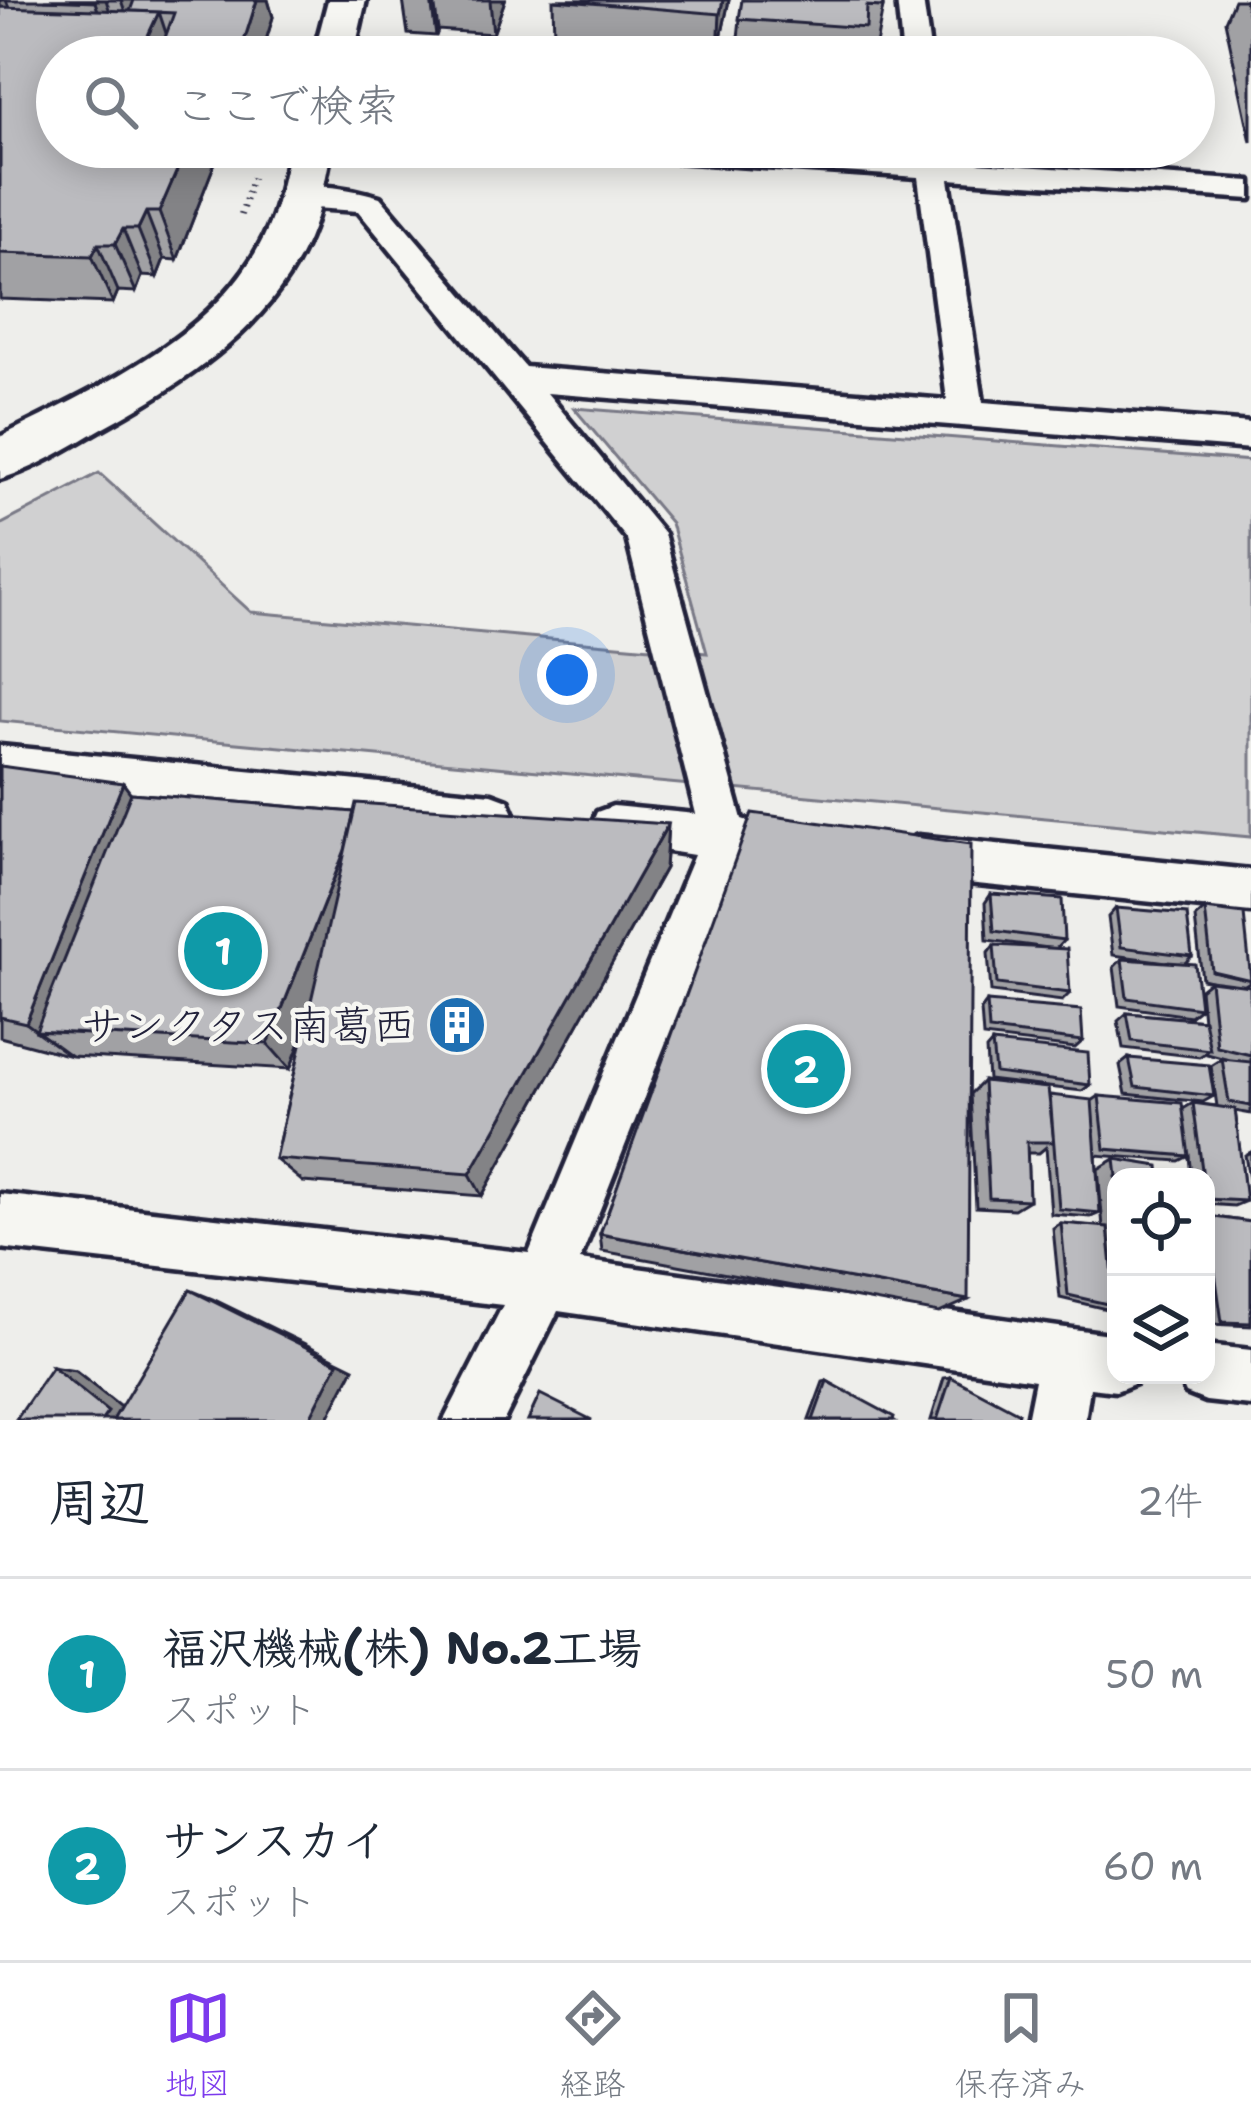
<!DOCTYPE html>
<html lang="ja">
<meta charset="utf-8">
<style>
:root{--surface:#fff;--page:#f2f2f3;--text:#1f2937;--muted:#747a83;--line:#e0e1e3;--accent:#7c3aed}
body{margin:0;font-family:"Shantell Sans","Klee One",sans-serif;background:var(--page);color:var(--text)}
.controls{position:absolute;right:36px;bottom:36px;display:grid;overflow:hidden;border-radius:24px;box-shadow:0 6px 30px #0003}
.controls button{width:108px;height:108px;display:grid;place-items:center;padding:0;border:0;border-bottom:3px solid var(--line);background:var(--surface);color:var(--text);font:60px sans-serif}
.you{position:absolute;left:567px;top:675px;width:42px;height:42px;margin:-30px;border:9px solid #fff;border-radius:50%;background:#1a73e8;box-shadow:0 0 0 18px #1a73e833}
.badge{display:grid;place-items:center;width:78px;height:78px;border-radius:50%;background:var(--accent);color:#fff;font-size:39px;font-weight:700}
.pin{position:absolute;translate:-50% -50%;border:6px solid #fff;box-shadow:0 3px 12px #0006}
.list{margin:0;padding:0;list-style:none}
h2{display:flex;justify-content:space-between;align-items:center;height:156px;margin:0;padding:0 48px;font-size:51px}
h2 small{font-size:39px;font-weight:400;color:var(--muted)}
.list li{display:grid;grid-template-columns:78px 1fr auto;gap:36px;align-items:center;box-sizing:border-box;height:192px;padding:0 48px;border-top:3px solid var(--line)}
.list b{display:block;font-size:45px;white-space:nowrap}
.list p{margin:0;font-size:39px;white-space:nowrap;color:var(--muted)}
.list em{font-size:39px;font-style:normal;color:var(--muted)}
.icon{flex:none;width:66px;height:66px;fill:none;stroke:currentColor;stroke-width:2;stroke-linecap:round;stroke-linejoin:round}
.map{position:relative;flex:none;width:1251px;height:1420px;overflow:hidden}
.search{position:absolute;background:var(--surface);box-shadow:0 6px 30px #0003;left:36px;right:36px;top:36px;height:132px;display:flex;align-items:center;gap:30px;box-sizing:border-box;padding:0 42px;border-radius:66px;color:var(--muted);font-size:45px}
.sheet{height:540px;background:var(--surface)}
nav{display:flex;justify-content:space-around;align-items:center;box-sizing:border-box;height:168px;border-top:3px solid var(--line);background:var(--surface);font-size:33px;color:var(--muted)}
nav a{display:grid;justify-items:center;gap:6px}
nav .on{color:var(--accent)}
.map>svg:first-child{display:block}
.green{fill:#d0d0d1;stroke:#797986;stroke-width:3}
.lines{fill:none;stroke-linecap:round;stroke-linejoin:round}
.street-casing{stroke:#22223b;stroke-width:9}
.secondary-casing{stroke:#22223b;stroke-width:9}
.path{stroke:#22223b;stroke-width:6;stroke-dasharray:1.5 6;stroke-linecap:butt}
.street{fill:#f6f6f2;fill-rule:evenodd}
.secondary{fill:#f6f6f2;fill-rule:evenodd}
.wall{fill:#a1a1a4;stroke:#22223b;stroke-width:3}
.shaded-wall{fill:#838386;stroke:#22223b;stroke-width:3}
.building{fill:#bbbbbf;stroke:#22223b;stroke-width:3}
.labels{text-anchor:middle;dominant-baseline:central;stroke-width:9;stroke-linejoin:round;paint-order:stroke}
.poi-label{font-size:42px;fill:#22223b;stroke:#f6f6f2;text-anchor:end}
</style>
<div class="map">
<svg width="1251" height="1420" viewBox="0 0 1251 1420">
<rect width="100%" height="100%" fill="#eeeeeb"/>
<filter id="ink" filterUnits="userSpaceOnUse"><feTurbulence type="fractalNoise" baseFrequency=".00833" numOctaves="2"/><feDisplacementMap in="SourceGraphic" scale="24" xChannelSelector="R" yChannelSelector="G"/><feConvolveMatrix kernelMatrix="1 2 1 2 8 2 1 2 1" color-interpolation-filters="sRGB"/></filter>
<g filter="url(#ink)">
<path class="green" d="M574,408L1251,461V837L0,721V525L99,473L251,612L707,653L671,523Z"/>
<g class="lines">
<g class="street-casing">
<g id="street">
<path d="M897,0H923L931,57H903Z"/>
<path d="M584,147H735L916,159L915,147H943L946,161L1251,181V199L949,179L983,402L1251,423V449L547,393L664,534L742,819L764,826L770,840L764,854L738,859L580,1260L1116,1335V1375H1139L1136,1383L1116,1391L1090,1388L1085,1420H1027L1035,1380L558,1311L504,1420H444L503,1305L0,1248V1194L529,1253L694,855L597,840L591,826L597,812L613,806L696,814L627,539L358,211L299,207L284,198C302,177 355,190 380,197L525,367L947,400L918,177L599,156Z"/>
<path d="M0,746L492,794L508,800L514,814L508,828L492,834L0,784Z"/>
<path d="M918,836L1251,870V912L918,878L902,872L895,857L902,842Z"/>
<path d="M1206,1345L1251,1350V1406L1206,1401L1186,1393L1178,1375H1206Z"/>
</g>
</g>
<g class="secondary-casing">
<g id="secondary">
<path d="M328,0H366L353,57H313Z"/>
<path d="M290,147H332C326,174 322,202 312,229C278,322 191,379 108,425C74,444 38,468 0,479V437C96,388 214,339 264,237C278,209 283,177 290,147Z"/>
</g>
</g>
<path class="path" d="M241,215L254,172"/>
<use href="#street" class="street"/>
<use href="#secondary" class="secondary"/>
</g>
<g class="wall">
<path d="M0,0H268L273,17L261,57H57L221,147L177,260L164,259L157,277L142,276L136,292L118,291L113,303L0,299Z"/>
<path d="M403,0H505L493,34L438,30L436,36L408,34Z"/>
<path d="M553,0H729L718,52L554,38Z"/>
<path d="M742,0L883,7L876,45L864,44L861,57H736Z"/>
<path d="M1234,0H1251V142L1225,21Z"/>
<path d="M0,766L131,793L354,812L668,824L665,868L482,1196L303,1182L275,1159L304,1031L290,1069L71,1056L0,1037Z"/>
<path d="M991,894L1064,940L1056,949L987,940L985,903Z"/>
<path d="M1116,908L1192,956L1184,964L1200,1008L1190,1016L1119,1006L1114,967L1122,959L1167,962L1113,955L1108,917Z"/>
<path d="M1205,909L1251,970V981L1245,985L1251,996V1114L1235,1111L1246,1201L1234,1206L1206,1204V1177H1191L1189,1156L1179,1161L1096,1155L1100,1213L1091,1217L1051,1214L1046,1147L1039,1153H1027L1029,1200L1014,1209L976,1207L970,1094L983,1081L1049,1096L1092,1101L1099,1096L1183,1109L1193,1103L1217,1106L1211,1066L1222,1059L1229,1060L1207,1054V1052L1199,1057L1123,1048L1118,1021L1127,1013L1203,1020L1200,989L1210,981L1202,979L1195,918Z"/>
<path d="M994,945L1070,993L1062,1001L991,992L988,953Z"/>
<path d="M987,1002L1083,1041L1075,1048L983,1037L981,1010Z"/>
<path d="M992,1043L1090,1085L1082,1091L988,1080L986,1050Z"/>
<path d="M1129,1058L1214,1096L1203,1102L1126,1094L1120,1065Z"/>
<path d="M1251,1152V1192L1245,1155Z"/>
<path d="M1115,1159L1160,1177H1116V1306L1106,1309L1060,1298L1053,1228L1061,1223L1103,1227L1098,1169Z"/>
<path d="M1207,1216L1251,1222V1326L1210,1324L1206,1295Z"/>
<path d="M600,1234L968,1300L939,1313L602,1251Z"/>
<path d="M951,1377L1017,1420H931L944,1378Z"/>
<path d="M827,1381L893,1420H809L823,1382Z"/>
</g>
<g class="shaded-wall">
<path d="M0,0H6L20,34L0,19Z"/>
<path d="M96,0H106L119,38L112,50L95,2Z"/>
<path d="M121,0H155L134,38Z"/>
<path d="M257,0H268L273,17L261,57H239Z"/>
<path d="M431,0H434L438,30L436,36Z"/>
<path d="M490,0H505L493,34Z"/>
<path d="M723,0H729L718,52L720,14Z"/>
<path d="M159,12L174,57H137Z"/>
<path d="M187,147H221L177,260L159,212Z"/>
<path d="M146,212L164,259L157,277L138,229Z"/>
<path d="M123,229L142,276L136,292L115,244Z"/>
<path d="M98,244L118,291L113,303L92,256Z"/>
<path d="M123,783L157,828L36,1031L71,1056L26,1023Z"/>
<path d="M360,813L374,847L290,1069L268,1044Z"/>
<path d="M668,824L665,868L482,1196L470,1174Z"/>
<path d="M190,1290L213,1299L354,1368L327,1420H309Z"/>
<path d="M52,1367L75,1371L128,1413L124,1420H102Z"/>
</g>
<g class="building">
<path d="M44,0H96L95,2Z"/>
<path d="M134,0H257L239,57H158L174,13L130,11Z"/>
<path d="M555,0H723L720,14Z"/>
<path d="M742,0H883V7L867,6L866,28L739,19Z"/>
<path d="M1245,0H1251V25Z"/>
<path d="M0,7L159,12L138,57H57V147H187L159,212H146L138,229H123L115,244H98L92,256L0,253Z"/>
<path d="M0,766L123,783L26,1023L0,1017Z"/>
<path d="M131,793L354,812L345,850L268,1044L36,1031Z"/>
<path d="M356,803L668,824L470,1174L275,1159Z"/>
<path d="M752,813L971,844L968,1300L600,1234Z"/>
<path d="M991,894L1062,899L1064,940L994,931Z"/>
<path d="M1116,908L1187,914L1192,956L1121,947Z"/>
<path d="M1205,909L1244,914L1251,980L1212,971Z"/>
<path d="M994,945L1067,949L1070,993L997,984Z"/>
<path d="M1122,959L1195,964L1200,1008L1127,998Z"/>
<path d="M1210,981L1250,986L1251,1055L1217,1047Z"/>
<path d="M987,1002L1081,1010L1083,1041L989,1030Z"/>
<path d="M1127,1013L1204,1020L1210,1050L1132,1041Z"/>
<path d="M992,1043L1088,1053L1090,1085L995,1073Z"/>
<path d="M1129,1058L1209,1065L1214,1096L1135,1087Z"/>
<path d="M1222,1059L1251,1062V1106L1229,1102Z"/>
<path d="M983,1081L1048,1088L1054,1142H1027L1029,1200L989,1198Z"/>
<path d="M1050,1095L1092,1100L1100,1213L1059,1209Z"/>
<path d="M1099,1096L1182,1103L1189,1156L1105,1149Z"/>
<path d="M1193,1103L1235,1109L1246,1201L1206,1199V1177H1203Z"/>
<path d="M1115,1159L1159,1166L1160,1177H1117Z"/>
<path d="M1207,1216L1251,1222V1323L1222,1322Z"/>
<path d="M1061,1223L1108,1227L1116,1306L1068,1295Z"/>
<path d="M190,1290L338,1363L309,1420H113Z"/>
<path d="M52,1367L108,1412L102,1420H16Z"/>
<path d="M951,1377L1019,1413L1017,1420H937Z"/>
<path d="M827,1381L894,1417L893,1420H813Z"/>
<path d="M540,1394L592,1420H528Z"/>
</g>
</g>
<defs>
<g id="building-disc" transform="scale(3)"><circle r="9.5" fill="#1f6fb2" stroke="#f6f6f2"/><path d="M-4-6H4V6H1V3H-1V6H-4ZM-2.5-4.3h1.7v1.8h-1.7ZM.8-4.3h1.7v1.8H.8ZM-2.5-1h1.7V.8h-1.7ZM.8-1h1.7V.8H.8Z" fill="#fff"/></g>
</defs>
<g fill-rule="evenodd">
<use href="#building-disc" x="457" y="1025"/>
</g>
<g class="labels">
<g class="poi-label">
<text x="415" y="1025">サンクタス南葛西</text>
</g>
</g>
</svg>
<div class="controls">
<button><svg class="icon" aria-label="locate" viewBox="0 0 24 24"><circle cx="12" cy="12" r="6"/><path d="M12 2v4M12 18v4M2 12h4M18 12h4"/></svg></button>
<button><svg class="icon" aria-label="layers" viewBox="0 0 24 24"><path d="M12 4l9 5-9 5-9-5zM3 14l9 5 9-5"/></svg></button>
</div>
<div class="you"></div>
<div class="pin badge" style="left:223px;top:951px;background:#0f9aa8">1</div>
<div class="pin badge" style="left:806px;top:1069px;background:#0f9aa8">2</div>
<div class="search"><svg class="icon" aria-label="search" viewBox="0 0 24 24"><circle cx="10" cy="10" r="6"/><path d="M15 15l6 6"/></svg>ここで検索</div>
</div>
<section class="sheet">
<h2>周辺<small>2件</small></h2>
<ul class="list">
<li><span class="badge" style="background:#0f9aa8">1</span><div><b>福沢機械(株) No.2工場</b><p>スポット</p></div><em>50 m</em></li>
<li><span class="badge" style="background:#0f9aa8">2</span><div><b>サンスカイ</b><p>スポット</p></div><em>60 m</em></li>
</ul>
</section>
<nav>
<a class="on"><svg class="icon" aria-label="map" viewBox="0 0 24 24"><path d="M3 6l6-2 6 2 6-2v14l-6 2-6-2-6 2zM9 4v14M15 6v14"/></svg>地図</a>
<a><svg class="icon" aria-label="directions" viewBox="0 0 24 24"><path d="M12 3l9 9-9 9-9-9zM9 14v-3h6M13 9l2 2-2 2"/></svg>経路</a>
<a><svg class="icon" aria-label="saved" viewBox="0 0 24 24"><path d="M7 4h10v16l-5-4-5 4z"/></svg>保存済み</a>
</nav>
